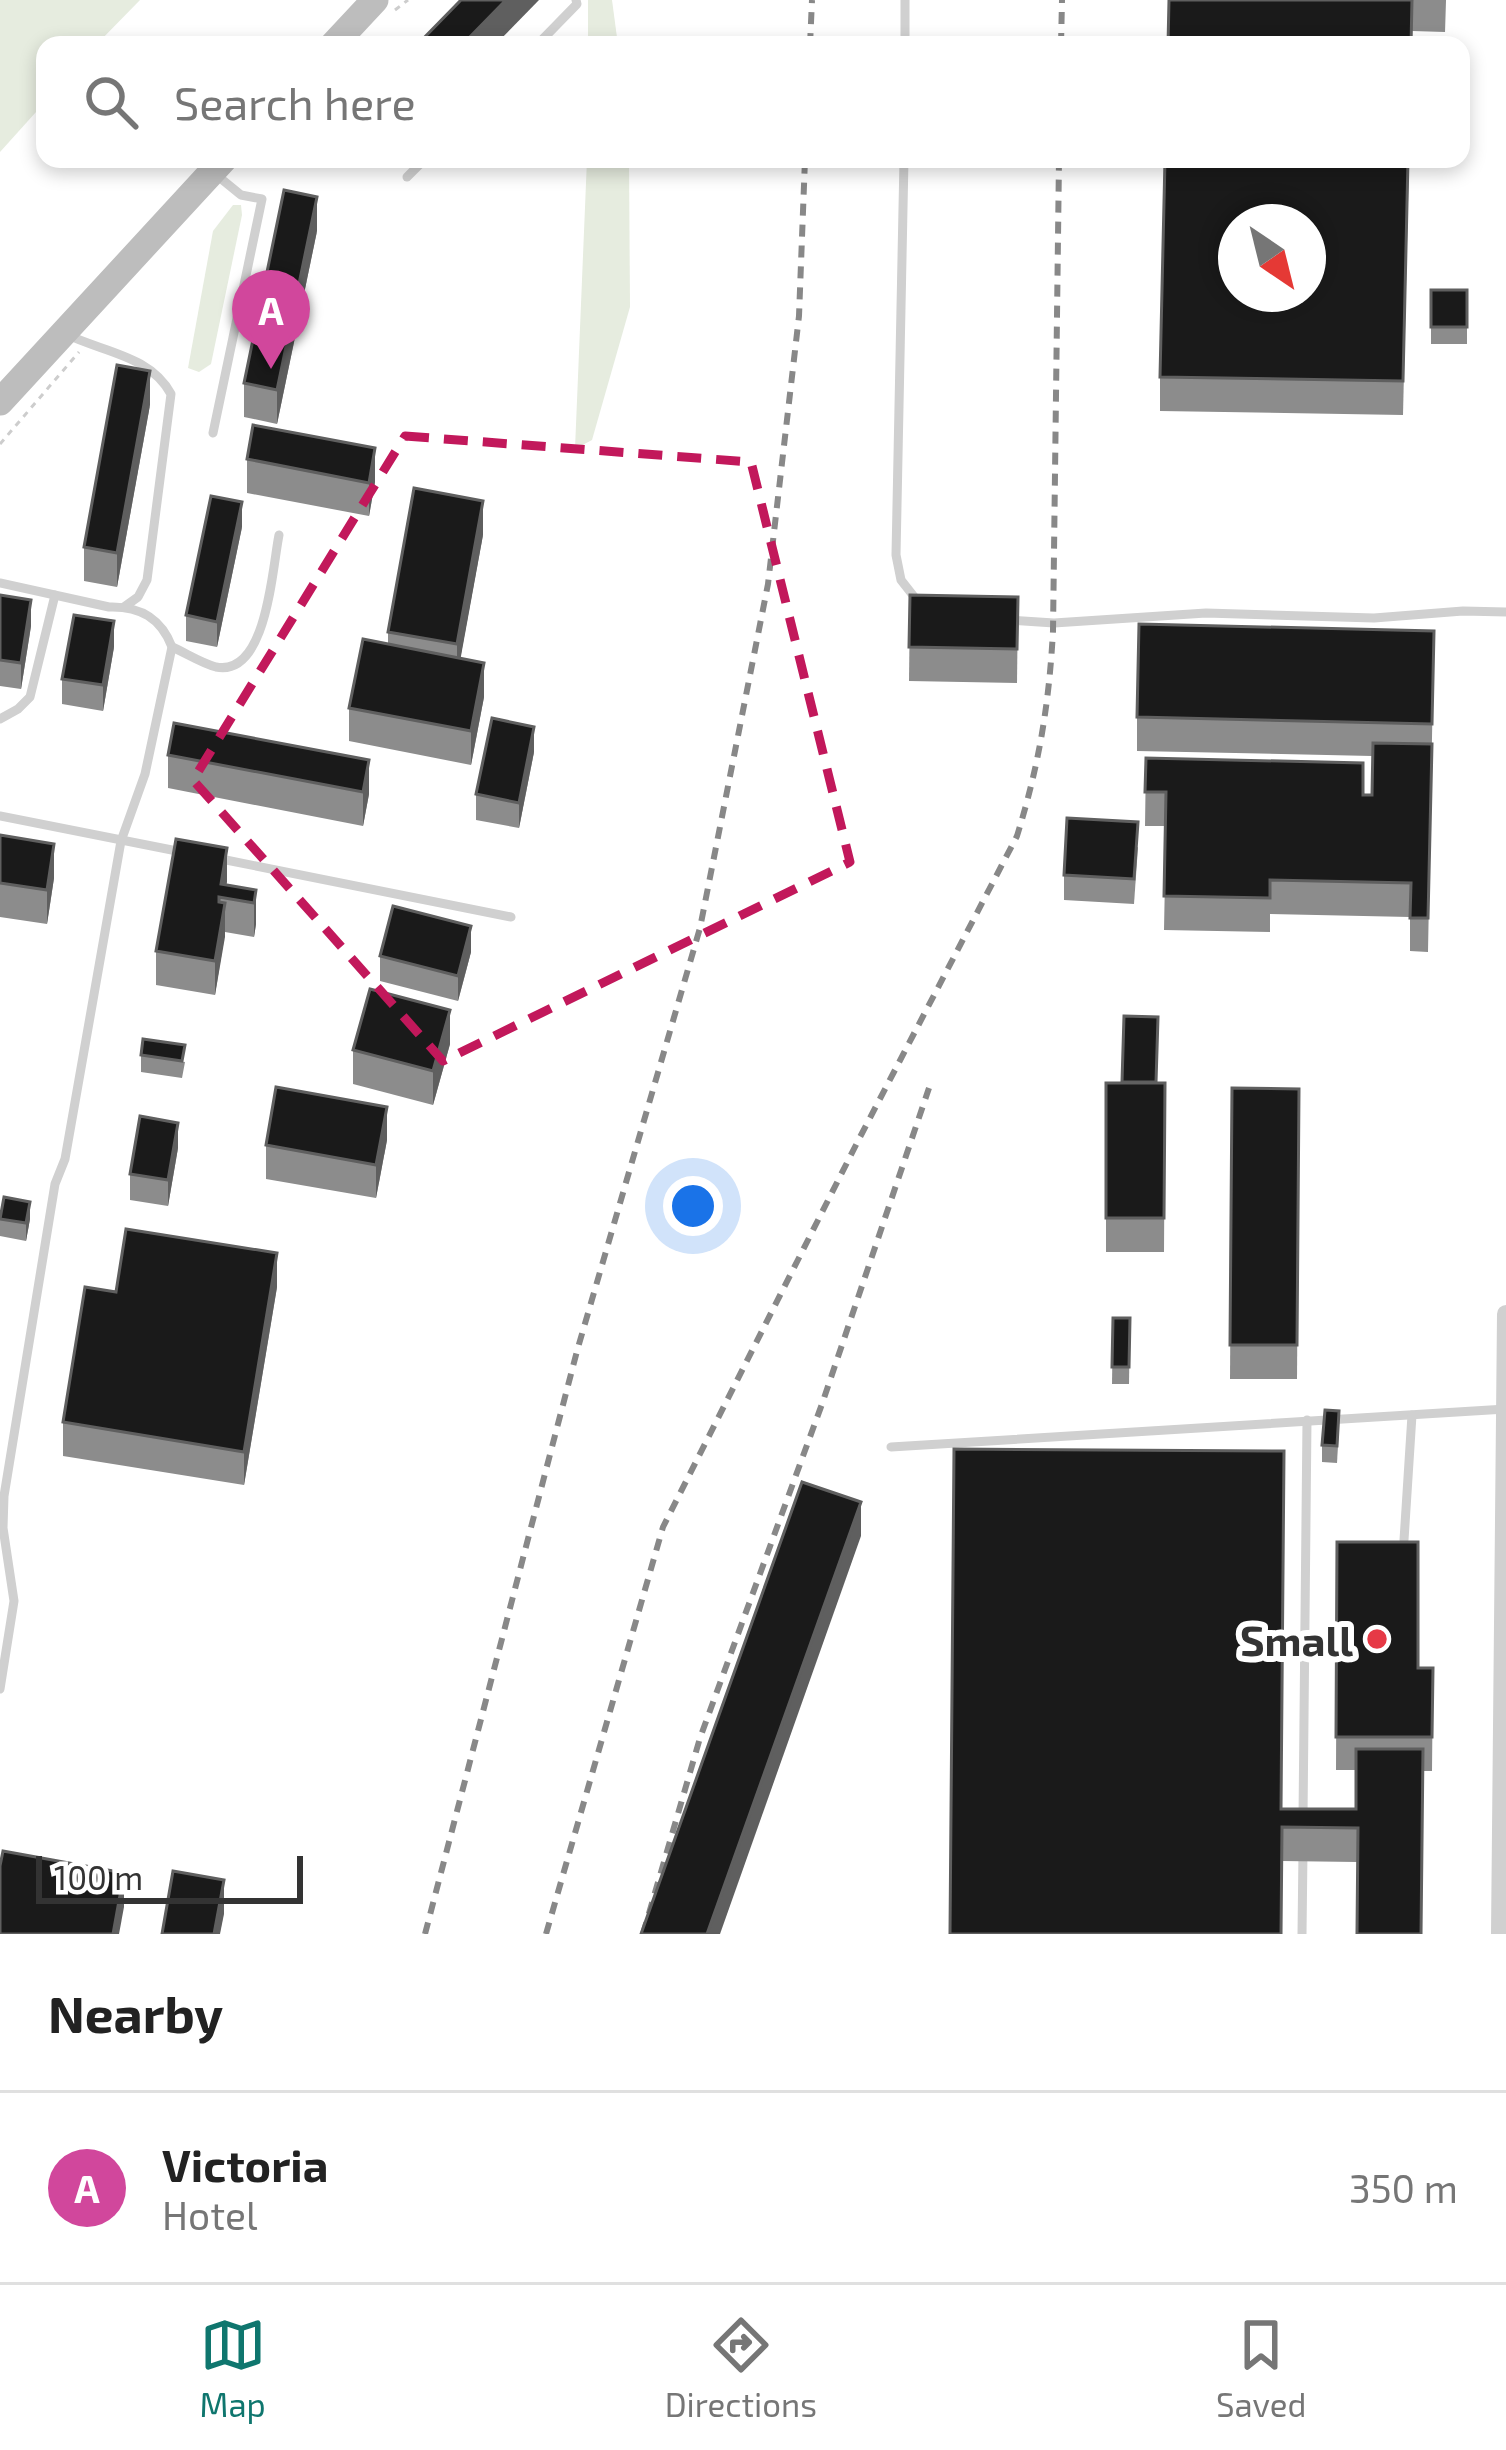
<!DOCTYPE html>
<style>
:root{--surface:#fff;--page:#f6f6f6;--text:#222;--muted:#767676;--line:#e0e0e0;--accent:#0f766e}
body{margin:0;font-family:"Exo 2",sans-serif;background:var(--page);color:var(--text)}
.compass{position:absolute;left:1218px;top:204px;width:108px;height:108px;border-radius:50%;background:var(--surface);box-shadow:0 6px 18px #0003;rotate:145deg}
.scale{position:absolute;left:36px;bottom:30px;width:267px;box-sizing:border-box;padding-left:12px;border:6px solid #333;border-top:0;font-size:33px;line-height:42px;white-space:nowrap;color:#333;-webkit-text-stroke:9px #fff;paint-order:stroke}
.you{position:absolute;left:693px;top:1206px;width:42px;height:42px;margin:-30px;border:9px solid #fff;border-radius:50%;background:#1a73e8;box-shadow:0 0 0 18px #1a73e833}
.badge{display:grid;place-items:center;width:78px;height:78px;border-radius:50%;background:var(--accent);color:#fff;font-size:39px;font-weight:700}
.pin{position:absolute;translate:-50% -99px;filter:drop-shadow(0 3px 6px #0008)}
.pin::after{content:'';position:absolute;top:63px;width:42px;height:36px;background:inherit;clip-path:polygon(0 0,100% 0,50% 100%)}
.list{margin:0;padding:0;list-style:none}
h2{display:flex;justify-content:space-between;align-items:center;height:156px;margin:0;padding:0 48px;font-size:51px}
h2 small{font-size:39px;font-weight:400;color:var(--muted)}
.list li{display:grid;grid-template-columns:78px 1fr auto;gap:36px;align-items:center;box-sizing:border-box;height:192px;padding:0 48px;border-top:3px solid var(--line)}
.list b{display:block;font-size:45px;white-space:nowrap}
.list p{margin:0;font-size:39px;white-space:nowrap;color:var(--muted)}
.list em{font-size:39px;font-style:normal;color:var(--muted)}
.icon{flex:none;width:66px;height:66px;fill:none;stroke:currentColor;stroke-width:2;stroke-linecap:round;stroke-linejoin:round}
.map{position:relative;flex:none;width:1506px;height:1934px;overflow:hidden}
.search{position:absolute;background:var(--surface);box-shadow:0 6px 18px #0003;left:36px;right:36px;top:36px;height:132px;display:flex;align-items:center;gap:30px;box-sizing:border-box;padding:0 42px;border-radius:24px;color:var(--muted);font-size:45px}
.sheet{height:348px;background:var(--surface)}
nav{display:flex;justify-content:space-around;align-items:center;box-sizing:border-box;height:168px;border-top:3px solid var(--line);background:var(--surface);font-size:33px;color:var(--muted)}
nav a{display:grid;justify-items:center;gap:6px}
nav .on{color:var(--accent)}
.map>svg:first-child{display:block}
.green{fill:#e6ecdf}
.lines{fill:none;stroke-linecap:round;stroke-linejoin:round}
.path{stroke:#cdcdcd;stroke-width:3;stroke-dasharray:6 6;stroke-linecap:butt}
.service{stroke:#d0d0d0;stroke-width:9}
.minor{stroke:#d0d0d0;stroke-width:18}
.secondary{stroke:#bdbdbd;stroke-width:27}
.rail{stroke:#888;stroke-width:6;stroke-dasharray:12 9;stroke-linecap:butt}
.wall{fill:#8c8c8c}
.shaded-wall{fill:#5f5f5f}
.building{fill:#1a1a1a;stroke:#5f5f5f;stroke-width:3;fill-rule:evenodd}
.marked{fill:none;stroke:#c2185b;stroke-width:9;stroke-dasharray:24 15;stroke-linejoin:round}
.poi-dot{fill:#e63946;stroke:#fff;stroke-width:4.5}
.labels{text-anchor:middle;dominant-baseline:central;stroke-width:12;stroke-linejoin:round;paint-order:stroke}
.poi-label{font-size:42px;font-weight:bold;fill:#333;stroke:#fff;text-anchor:end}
</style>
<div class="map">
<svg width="1506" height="1934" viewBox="0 0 1506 1934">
<rect width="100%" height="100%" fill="#fff"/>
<g class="green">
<path d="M0,0H140L96,45H45V102L0,152Z"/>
<path d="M588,0H612L618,45H588Z"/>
<path d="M587,159H629L630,307L592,440L575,449Z"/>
<path d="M233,205H241L242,215L211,364L199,372L188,368L213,231Z"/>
</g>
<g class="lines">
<g class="path">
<path d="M395,10L408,0"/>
<path d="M0,444L79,352"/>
</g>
<g class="service">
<path d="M537,45L577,4L576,0"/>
<path d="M905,45V0"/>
<path d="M904,159L896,555L901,580L919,603"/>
<path d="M407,177L425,159"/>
<path d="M66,334C102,352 150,355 171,394L147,580L138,597L124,607"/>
<path d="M213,433L262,199L241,195L214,173"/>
<path d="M0,583L109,607C140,606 161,618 172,647L145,774L121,841L65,1159L55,1184L4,1496L3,1528L14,1601L0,1689"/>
<path d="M1009,620L1054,623L1206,613L1374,618L1463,611L1506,612"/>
<path d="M172,647C186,653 201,663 216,667C267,677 272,569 279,535"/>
<path d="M0,719L18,709L30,697L55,595"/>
<path d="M0,816L182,852"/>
<path d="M216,858L511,917"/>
<path d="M891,1447L1506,1409"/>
<path d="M1404,1540L1412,1415"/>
<path d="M1303,1817L1307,1420"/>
<path d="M1302,1934L1303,1851"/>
</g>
<path class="minor" d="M1500,1934L1506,1314"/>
<g class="secondary">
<path d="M333,45L375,0"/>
<path d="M0,402L224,159"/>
</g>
<g class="rail">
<path d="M810,45L812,0"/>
<path d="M1061,45L1062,0"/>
<path d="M425,1934L577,1351L700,928L768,584L799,316L805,159"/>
<path d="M546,1934L663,1527L859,1139L1017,836C1039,765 1049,705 1053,631L1059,159"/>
<path d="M643,1934L700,1738L822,1404L929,1088"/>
</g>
</g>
<g class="wall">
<path d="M1169,0H1446L1445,32L1412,31Z"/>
<path d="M1409,159L1403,415L1160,411V377Z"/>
<path d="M317,231L277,424L244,417V383Z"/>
<rect x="1431" y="290" width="36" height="54"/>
<path d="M150,405L117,587L84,581V547Z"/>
<path d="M247,459L375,482L369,516L247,493Z"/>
<path d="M242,527L217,647L186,641V615Z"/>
<path d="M483,535L460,659L484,697L471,765L349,741V708L388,644V632Z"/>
<path d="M0,595L31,626L21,689L0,686Z"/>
<path d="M910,595L1018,597L1017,683L909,681Z"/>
<path d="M1434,631L1428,952L1410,951V917L1270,914V932L1164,930L1166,826H1145L1146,758L1372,795V756L1137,751V717Z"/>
<path d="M114,647L103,711L62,704V679Z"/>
<path d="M534,752L519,828L476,820V794Z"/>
<path d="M168,755L369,794L363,826L168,788Z"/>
<path d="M0,835L54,878L47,924L0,917Z"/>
<path d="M1138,847L1134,904L1064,900V875Z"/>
<path d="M227,885L256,890V924L254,937L225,932L215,995L156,985V951Z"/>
<path d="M471,952L458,1001L380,981V956Z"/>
<path d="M1124,1016L1157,1083H1165L1164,1252H1106V1083H1122Z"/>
<path d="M450,1044L433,1105L353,1084V1050Z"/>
<path d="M141,1055L185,1062L182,1078L141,1072Z"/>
<path d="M1232,1088L1299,1089L1297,1379H1230Z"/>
<path d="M387,1140L376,1198L266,1179V1145Z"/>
<path d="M178,1148L168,1206L130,1200V1174Z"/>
<path d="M0,1219H30L26,1241L0,1236Z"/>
<path d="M277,1287L244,1485L63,1456V1422L116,1292Z"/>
<path d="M1113,1318H1130L1129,1384H1112Z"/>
<path d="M1339,1428L1337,1463L1322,1462V1445Z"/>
<path d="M1337,1542L1418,1668H1433L1432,1771H1423L1357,1862L1282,1861L1281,1809H1356V1770H1336Z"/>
</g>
<g class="shaded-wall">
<path d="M506,0H539L495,45H462Z"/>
<path d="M317,197V231L277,424V390Z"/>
<path d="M150,371V405L117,587V553Z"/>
<path d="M375,448V482L369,516V483Z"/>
<path d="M483,501V535L457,678V644Z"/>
<path d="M242,502V527L217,647V622Z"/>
<path d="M31,600V626L21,689V663Z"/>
<path d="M114,621V647L103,711V685Z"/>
<path d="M484,663V697L471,765V731Z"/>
<path d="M534,727V752L519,828V803Z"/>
<path d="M369,760V794L363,826V792Z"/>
<path d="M54,844V878L47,924V890Z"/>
<path d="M227,848V882L224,898L221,884Z"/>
<path d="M256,890V924L254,937V903Z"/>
<path d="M225,903V937L215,995V961Z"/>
<path d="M471,926V952L458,1001V976Z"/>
<path d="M450,1010V1044L433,1105V1071Z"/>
<path d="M387,1107V1140L376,1198V1165Z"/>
<path d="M178,1123V1148L168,1206V1180Z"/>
<path d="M30,1202V1219L26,1241V1223Z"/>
<path d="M277,1253V1287L244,1485V1452Z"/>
<path d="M861,1502V1536L720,1934H707Z"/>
<path d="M124,1873V1907L119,1934H113Z"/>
<path d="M224,1880V1914L220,1934H214Z"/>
</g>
<g class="building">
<path d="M461,0H506L462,45H417Z"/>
<path d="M1169,0H1412L1411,45H1168Z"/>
<path d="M1165,159H1408L1403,381L1160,377ZM1236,222H1308V294H1236Z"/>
<path d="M284,190L317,197L277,390L244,383Z"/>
<rect x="1431" y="290" width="36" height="37"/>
<path d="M117,365L150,371L117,553L84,547Z"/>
<path d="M253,425L375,448L369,483L247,459Z"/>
<path d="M414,488L483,501L457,644L388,632Z"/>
<path d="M211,496L242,502L217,622L186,615Z"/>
<path d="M0,595L31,600L21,663L0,660Z"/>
<path d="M910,595L1018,597L1017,649L909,647Z"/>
<path d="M74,615L114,621L103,685L62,679Z"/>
<path d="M1139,624L1434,631L1432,724L1137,717Z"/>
<path d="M363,639L484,663L471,731L349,708Z"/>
<path d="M492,718L534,727L519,803L476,794Z"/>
<path d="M174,723L369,760L363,792L168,755Z"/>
<path d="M1373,743L1432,744L1428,918H1410L1411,883L1270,880V898L1164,896L1166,792H1145L1146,758L1363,763V795H1372Z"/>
<path d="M1067,818L1138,822L1134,879L1064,875Z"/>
<path d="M0,835L54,844L47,890L0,883Z"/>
<path d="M176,839L227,848L221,884L256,890L254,903L219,897V902L225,903L215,961L156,951Z"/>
<path d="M393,906L471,926L458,976L380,956Z"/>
<path d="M370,989L450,1010L433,1071L353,1050Z"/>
<path d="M1124,1016L1158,1017L1156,1082H1122Z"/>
<path d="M143,1039L185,1045L182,1061L141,1055Z"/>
<path d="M1106,1083H1165L1164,1218H1106Z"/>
<path d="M276,1087L387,1107L376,1165L266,1145Z"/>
<path d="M1232,1088L1299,1089L1297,1345H1230Z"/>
<path d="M140,1116L178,1123L168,1180L130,1174Z"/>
<path d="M4,1197L30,1202L26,1223L0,1219Z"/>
<path d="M126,1229L277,1253L244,1452L63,1422L85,1287L116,1292Z"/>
<path d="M1113,1318H1130L1129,1367H1112Z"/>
<path d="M1325,1410L1339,1411L1337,1446L1322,1445Z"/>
<path d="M954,1449L1284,1451L1281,1809H1356V1749H1423L1421,1934H1357L1358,1828L1282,1827L1281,1934H950Z"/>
<path d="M802,1482L861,1502L707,1934H641Z"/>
<path d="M1337,1542H1418V1668H1433L1432,1737H1336Z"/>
<path d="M3,1851L124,1873L113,1934H0V1866Z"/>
<path d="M173,1871L224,1880L214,1934H162Z"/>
</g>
<path class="marked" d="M405,436L751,462L850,862L443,1061L193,780Z"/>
<circle class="poi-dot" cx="1377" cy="1639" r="12"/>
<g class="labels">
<g class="poi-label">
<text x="1353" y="1639">Small</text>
</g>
</g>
</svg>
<svg class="compass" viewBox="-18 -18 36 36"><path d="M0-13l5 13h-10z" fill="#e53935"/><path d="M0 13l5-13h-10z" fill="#767676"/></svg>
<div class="scale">100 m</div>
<div class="you"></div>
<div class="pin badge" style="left:271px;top:369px;background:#d1479c">A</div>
<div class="search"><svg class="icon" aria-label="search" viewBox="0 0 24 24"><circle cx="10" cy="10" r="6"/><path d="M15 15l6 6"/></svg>Search here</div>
</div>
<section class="sheet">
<h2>Nearby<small></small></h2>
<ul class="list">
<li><span class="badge" style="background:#d1479c">A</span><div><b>Victoria</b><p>Hotel</p></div><em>350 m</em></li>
</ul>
</section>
<nav>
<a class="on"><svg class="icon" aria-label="map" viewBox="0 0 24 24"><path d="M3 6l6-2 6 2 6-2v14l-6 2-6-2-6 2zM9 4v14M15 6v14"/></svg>Map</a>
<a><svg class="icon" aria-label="directions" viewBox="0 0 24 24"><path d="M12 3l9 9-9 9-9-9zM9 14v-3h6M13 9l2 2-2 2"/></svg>Directions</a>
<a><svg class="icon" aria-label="saved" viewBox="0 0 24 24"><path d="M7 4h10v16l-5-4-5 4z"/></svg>Saved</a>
</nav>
